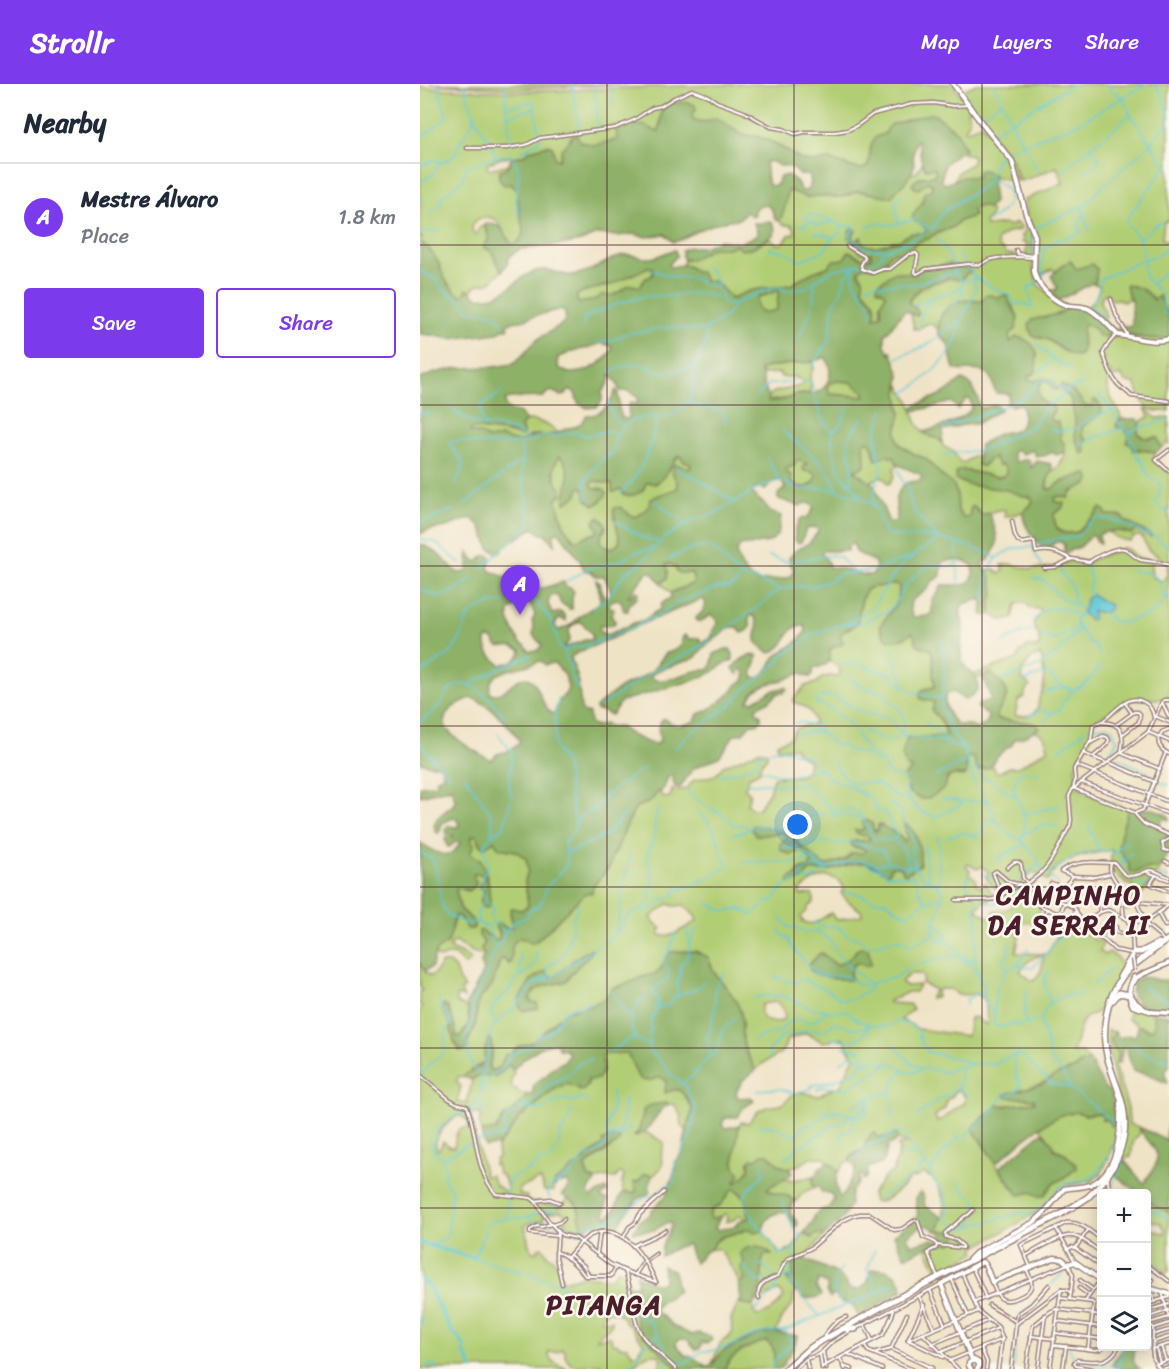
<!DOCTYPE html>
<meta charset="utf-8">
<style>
:root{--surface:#fff;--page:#f2f2f3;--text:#1f2937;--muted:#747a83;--line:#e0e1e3;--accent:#7c3aed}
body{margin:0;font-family:Sriracha,sans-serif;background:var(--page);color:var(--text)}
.controls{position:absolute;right:18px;bottom:18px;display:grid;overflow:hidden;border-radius:6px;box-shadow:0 3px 15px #0003}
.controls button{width:54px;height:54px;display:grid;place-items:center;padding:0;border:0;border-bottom:2px solid var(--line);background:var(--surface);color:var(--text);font:30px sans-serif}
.you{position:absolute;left:378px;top:741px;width:21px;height:21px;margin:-15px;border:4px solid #fff;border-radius:50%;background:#1a73e8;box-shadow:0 0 0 9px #1a73e833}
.badge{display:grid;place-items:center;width:39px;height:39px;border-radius:50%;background:var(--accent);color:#fff;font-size:20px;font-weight:700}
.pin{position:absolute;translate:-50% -50px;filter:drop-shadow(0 2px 3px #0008)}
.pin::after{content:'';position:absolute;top:32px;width:21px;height:18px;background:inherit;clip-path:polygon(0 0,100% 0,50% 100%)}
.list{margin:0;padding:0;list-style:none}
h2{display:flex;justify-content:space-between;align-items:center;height:78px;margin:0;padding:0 24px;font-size:26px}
h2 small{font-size:20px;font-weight:400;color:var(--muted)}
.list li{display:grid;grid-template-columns:39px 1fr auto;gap:18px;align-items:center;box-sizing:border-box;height:108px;padding:0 24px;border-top:2px solid var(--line)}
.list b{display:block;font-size:22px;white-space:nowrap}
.list p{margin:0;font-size:20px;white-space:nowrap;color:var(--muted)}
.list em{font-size:20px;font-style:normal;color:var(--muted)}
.actions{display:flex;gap:12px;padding:18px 24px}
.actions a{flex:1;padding:14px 0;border:2px solid var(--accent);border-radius:6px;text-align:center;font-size:21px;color:var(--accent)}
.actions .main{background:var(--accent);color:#fff}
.icon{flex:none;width:33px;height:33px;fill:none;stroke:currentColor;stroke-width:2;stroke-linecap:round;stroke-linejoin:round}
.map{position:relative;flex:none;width:749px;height:1285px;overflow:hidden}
header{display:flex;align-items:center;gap:36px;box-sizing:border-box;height:84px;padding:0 30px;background:var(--accent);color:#fff}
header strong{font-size:28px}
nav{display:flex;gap:33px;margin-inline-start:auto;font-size:21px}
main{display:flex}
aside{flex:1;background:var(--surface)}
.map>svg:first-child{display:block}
.green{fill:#b2ce74;stroke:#7e7650;stroke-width:1.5;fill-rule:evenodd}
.forest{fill:#8db166;stroke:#6c6848;stroke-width:1.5;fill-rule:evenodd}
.water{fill:#5dc8d7;stroke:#547481;stroke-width:1.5}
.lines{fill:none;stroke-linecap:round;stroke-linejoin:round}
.stream{stroke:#5dc8d7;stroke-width:1.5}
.canal{stroke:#5dc8d7;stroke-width:3}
.minor-casing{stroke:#9c8178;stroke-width:5}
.tertiary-casing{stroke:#9c8178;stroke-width:7}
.primary-casing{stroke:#9c8178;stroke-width:8}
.minor{stroke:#fff;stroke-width:2}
.tertiary{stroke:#fff;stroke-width:4}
.primary{stroke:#fff;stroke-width:5}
.minor-bridge-casing{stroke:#9c8178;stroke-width:5;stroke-linecap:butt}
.minor-bridge{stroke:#fff;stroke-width:2}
.grid{fill:none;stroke:#4a1f2b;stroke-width:1.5;stroke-opacity:0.55}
.labels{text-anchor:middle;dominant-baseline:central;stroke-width:5;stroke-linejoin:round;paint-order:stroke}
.district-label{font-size:26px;font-weight:bold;letter-spacing:1.5px;fill:#4a1f2b;stroke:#fbf7ec}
</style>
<header>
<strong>Strollr</strong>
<nav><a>Map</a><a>Layers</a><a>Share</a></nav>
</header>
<main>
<aside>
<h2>Nearby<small></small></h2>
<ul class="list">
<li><span class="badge">A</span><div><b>Mestre Álvaro</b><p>Place</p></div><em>1.8 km</em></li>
</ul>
<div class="actions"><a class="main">Save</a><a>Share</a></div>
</aside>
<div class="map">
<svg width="749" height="1285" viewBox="0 0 749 1285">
<rect width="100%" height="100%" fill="#fbf7ec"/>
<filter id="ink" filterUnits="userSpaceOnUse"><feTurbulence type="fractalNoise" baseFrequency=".0167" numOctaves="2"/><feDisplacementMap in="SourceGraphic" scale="12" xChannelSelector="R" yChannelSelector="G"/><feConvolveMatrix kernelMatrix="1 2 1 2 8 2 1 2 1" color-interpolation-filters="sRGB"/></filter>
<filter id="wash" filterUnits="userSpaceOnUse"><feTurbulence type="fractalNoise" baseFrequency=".008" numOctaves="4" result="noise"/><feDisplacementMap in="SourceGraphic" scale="24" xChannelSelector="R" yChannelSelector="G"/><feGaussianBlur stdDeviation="1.35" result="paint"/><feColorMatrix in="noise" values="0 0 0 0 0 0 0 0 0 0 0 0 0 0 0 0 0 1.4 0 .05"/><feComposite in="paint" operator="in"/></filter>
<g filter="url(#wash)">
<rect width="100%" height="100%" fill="#efe3c6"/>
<g class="green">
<path d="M10,0H207L94,5Z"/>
<path d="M322,0H532L551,25L547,28L550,35L545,46L546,47L561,40L591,77L597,97L575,93L565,86L558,87V92C548,96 544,92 533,98L538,88L551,80L553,75L550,70H544L543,68L545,64L542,61L538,49L516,31L468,46C463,52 456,52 453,58C449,66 452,75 447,83L442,85L435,84L410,76L392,78L381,76L356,60L336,52L321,51L310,42L294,35L284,38L274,36L272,31L276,25L268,18L258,19L255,18L242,24L239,47L237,48C215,35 217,45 196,45L198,56L174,61L159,58L140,72V75L138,76L135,75L133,64L128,61L124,62L111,66L102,72L81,74L67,80V84L69,85L90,80L85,85L80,87L79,90L80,94L91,100L96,106L103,146C103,153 100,159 93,161C85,155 84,144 77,137C68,128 45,136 54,150H57L59,144L64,142C70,151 68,156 66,165L71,167L82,187C78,190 74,195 70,198C61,202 57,197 51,207L50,206L41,212L34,207L27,198L22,190L20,181L0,157L1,154L0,151V3L26,5L94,8Z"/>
<path d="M556,0H749V137L744,138L742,155L749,159V239L748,231L739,212L734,216L730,211L707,204L709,214L704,218L698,215L692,216L687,209C680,211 678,220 684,225L686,234L684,235L667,223L675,215L680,202L675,200L677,185H656L650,176L635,188L632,185L616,193L617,156L607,131L604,116L643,99L637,83L607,95L599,97L594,79L540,8Z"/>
<path d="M502,79L506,85L514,84L516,88L513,92L500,93V104L504,100L510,98L512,102L511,106L504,111C505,119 499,124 493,130L495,137L506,144L505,148C496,152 488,147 481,157H472L466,161L458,163H449L445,162L441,158L434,157L432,155V152L435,148L434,144L431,157L435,160L451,168V174C441,177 436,168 427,169L424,175L411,179L407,183L391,189L371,201L333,206L311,215L300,204L297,199L285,197L269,182L262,180L265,175L293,164H308L316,161L320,165L332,164L350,154L357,160C363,161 366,156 369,151L374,150L375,147L372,141H365L359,137C366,128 365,117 368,107H373L386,113L399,112L422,113L438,107L471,113L490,90C498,90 499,85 502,79Z"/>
<path d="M562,122L568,124L571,128V131L565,139L566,142H570L583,140L589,142L596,139L601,142L600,146L589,148L579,154L577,157L579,164L584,166L586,170L607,172L606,169L607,160L602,158L604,155L601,152L605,148L607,135L613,150V183L618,201L647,223C640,233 624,232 612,236L610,247L613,252L618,254L627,255L642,266L660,272L662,269L663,266L662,245L664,241C674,241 675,247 680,253C687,252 692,253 698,252L749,256V327C722,329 724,321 715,299L705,298L701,291L694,293L690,287C690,293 688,298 688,303C688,314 698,323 701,333L696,341L698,344H704L709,352L708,355L715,366L736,368L734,375L749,389V615H712L677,635L673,639L672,651L655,684L656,693L655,700L664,708L708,725L700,753L704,773L708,778L711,789H716L730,782L740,784L730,800L709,826H705L702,812L709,813L713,801L706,800L693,788H691L690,784L692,766C669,770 638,773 628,797L615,789C607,791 601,796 599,804L602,806L621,809L640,819L637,824L620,815L618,821L621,823L616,839L609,838L598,840L597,844L599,852L596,869L627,870L640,847L642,845L662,847L677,857L678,856L684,858L680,867L685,871L689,868L697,873V875L705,882C698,896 692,912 682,924C677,931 667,930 663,937C658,947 657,959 652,969H662L669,976L666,980L660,979L656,984L643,988L621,1000L596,1007L585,1012L614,1015L615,1018C609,1019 583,1022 578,1021L552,1044L588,1098L599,1111L611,1108L618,1112H624C626,1107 629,1102 633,1100C642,1094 652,1092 656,1081L643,1068L634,1065C632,1057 624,1050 620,1043C633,1036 650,1022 665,1031C671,1030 677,1028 682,1031V1036L687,1035L689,1038L696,1041V1039L697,1048L689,1073L681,1090L670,1098L642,1102L620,1127L554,1164L556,1168L518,1189L506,1163L515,1160L521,1161L531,1147H516C531,1130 524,1097 503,1089L497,1093L489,1095C486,1100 483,1102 478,1106C471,1112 465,1118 454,1118L452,1109L465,1093L473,1087L479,1068L478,1061L489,1059L480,1057L477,1053L472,1051L460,1054L450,1053L446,1058L444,1065L432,1071L429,1077L424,1079L418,1089C417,1084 413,1081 409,1078L407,1079L405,1074L403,1073L390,1074L381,1080L368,1085L362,1083L342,1070L338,1074L329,1077C330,1088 326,1094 316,1099L315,1098L318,1093L314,1079L318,1044L321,1038L328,1039L337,1028L340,1026L347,1023L361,1021L375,1009L380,1008L399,1012L409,1006L420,1003L434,973L427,963L426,957L423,954H419L410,957L403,958L386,949L367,956C366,959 365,963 363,966C357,975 342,976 335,987C333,977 326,970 324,961C321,950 323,938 320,928C315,912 304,902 295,889C292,885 292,880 289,877C278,865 259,865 246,872L243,882L237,889L220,894L213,898L195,903L185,915L177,919L146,927L113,958L97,963L91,970H87C83,977 80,987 70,986L69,984L72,968L71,955L67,957L65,976C58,982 51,986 43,992V993L39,992L36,998L41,1002L37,1018L47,1020L52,997L51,996C63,988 67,996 77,991C81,989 86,983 89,980L94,989L91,996L92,1004L96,1005L99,1009L111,1011C103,1015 99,1022 92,1028C90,1030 86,1031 84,1033C74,1043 81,1050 61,1048L59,1035H62L61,1030H51L54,1049L65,1092L71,1091L75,1100L85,1108L87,1107C86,1100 86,1092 78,1089L76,1080L74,1081L75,1075L78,1074L77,1063L101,1033L138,1003L148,1000L168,1002V995L182,978V972L185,970L206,969L210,973L219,993L228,997L241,993L253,1006H259L262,1008L272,1024V1028L266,1047L261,1042V1032L255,1021L245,1019L224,1025L219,1047L215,1050V1052L225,1048L242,1057L244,1059L241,1072L243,1077L241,1084L232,1093L231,1091C223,1095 216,1097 216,1107L213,1110L209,1108L203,1109L202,1099L204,1091L202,1089H200L195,1094L188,1093L175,1096L169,1094L164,1083L189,1065L183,1056L184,1060L169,1071L160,1081L150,1086L145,1091L135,1097L133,1102L134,1107H124L122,1098L119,1095L110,1100L99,1104L100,1111L107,1112L106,1116L111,1118L121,1117L123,1120L138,1121V1123L142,1122V1120L144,1119L149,1114C164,1124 155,1131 163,1141L159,1144L152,1143L148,1144L145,1139V1130L140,1127L124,1130V1136L105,1141L109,1162H110L113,1169L118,1167V1164L122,1163L128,1172L134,1176L143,1197L161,1192L190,1194L193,1192L197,1185L203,1187L207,1195L222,1250L258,1285H237C241,1281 242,1275 239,1271C227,1267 218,1276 211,1285H180V1280C168,1278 161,1285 151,1280C146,1276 145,1273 145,1267L142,1265L137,1268H129C128,1279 139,1280 147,1285H0V927L2,922L0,920V908L2,906L0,903V879L6,889L11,892L16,888L22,879H29L35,885L39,897L45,904L41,906L44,914L38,911L36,912L37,919L47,923C49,940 51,937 41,952H36C36,941 30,934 29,924L23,928L29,937L34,957L39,967L47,966V959L55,943L58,917L73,900L81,875L82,874L89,880C91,870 90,856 101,854L112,859L117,857L161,813L172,804L187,786L191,779L193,771L197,765L205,745L216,723L229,718L236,710L241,707V710L244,714L250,713L252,706L266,705L274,696L296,691L303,682L339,667H342L347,669V673L340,681V687L329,693L325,704L330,709L327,721L333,725H338C342,720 345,714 349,708C351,703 351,698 354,693L379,692L385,689L389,679L388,676L379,670L374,663L358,666L357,659L370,654L375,645L377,644L394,640C395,628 384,621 373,618V616L385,602L396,599L402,594L410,592L416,593L420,590L419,583L409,577V566C412,563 418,562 423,558L420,552L424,546L433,543L438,532L443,512L448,504L478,500C483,516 469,529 460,542L463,550C476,557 481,558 492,548L494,550L496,558L498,561L507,563L513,569L514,577L513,590L516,600L514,603L504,605L514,618L512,627C519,635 524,639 526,651C514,655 500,651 487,654L485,663L491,685L485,695C488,706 491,710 502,715L518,708L525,703L527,695L533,691L543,692L547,682L546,675L551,672L553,673L557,684L564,685L572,681L576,688H580L589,683H597L602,681L628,665C627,656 624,649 615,647L617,646L619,642C606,635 589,639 576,634L578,626L587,613L585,603L573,593V590H567L558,594L553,591L597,575L601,567L607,563H618L620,561L618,550L613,540L621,529L620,525C613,524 610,526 606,519H599L596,521L593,534C583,539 579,535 571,530L570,517L574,509L568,486L575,485L578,489L580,490L584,486L582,481L591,480L610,485L635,483L654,475L667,478L702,464L707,465L717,474L733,476L731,482L732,492L738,496L743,497L747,491L748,480L741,476V474L728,466L722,453C717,451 713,452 710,457C702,457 694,453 688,448L700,447L708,449L715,446L731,451L708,440L700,431L687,432L685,427L682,425L678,426L676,430L666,439L658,448C642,451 635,449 634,430C638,427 645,424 643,419L636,418L634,416L638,412L649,413V409L656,406L663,390L641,398L632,405H627L628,393L639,382L645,372V366L640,353L641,347L638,339L632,337L630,333L634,327L632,322C619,318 616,312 619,300L624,297L628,298L631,304L636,306L629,295H619L616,298L608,295L609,291L614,290L617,268C612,260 606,254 596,253L592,257L590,258L589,251L596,244V238L598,236C595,217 582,212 565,214L562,217L555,218L551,216L522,229L518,245C504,232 506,246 494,245L491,229L497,232L496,225L489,219C492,209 504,201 515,198C516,198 524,197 524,196C526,196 527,195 529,194C534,193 538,195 543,194L546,190C527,185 509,176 493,190C484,189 475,187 468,193C465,195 462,197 459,199L466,210L461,220V231L455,234L454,218L444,206L442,203L443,194L439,189V186L444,182L453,184L466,180C467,176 470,166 476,167C478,168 480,170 482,171L487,168L497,158L533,143L539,137L554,132L552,125ZM620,571H621C623,581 625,592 624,601C623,606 620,611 619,615C618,619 619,622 617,625C613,632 602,633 595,632L598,616L604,613L606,605L610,603L609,601L602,594V586L612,574ZM484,738L500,766V776L482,784L479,782H471L470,788L467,789C462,786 451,780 445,779C426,776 410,792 392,786L377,796L368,800C372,793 376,793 380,786L390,783L392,776L386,771L380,767L376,768L365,757L367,753L365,749C356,747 348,753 336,751L346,742C355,746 366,747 375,744L370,748C373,756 381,762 388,768C393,772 398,778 403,783L425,776L430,770L444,769L446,767L444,765L431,760L434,757L440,758L449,756L450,753L440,746L444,745L453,744L455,747L458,745V741H461L469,747L476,749L482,756H487L488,750ZM548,780L558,785L561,782L569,788L566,793C570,800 576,804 580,811L587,810L591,811L593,819L590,824L584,826L573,827L577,831L574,837L557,826L558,823L560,822L564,817L577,812L571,808L566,799L563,800L561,803L556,800V795L549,790L550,786L546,783ZM406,792C414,794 422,796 424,805L421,808C424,817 435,821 442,828V831L419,836L416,835L411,829C401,834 394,844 382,837L381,832L387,827V824L393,819L394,815L392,810L380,811L379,807L394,796ZM248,820L254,822L264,821L275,832L277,837L253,851L241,852L239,847L242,845L234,838L231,833ZM170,865L171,869L150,890L146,897C132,902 116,899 109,914L111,918L110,925H107L99,919L110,897L118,891L134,893L157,873ZM448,865L451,880L437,879L433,880L430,889L431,895L428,896C408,892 403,898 391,878L402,869L412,878L417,881C424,878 433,874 436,866ZM622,871L624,872C622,883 622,890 612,897L600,887C605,879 612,873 622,871ZM490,890H501L503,893L502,899L515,906L510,914L517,913L516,907L520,905H530L538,911L557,910L566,917L567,941L561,938L556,933L550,934L547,952L498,945L490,940L481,936L493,925L489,920L469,919V917L488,908H495L499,901L487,902L482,899V897ZM356,918L362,923L365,933C359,942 344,939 341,930C340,927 341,923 342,920ZM540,1006L545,1013V1019C535,1023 528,1033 517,1038L515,1032L525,1024L527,1015L531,1014L535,1008ZM39,1031L47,1036L49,1043L47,1044L39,1045L36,1051L34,1063H30L23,1057L20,1064L17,1066C12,1051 28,1038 39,1031ZM187,1227L199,1229L204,1235L207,1241H210L224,1260L219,1265V1270H213L207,1263L199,1262L197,1259L193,1260L191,1257L192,1255L189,1252L177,1255C180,1248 189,1246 192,1239V1236L184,1237L181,1235Z"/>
<path d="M228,183L233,184V190L230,193L226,194L220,203C206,198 208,203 197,210C192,213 186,212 181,212C176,216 163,220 157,218V211L162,208L193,200Z"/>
<path d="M356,206L359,207L358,210L357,226L343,229C337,224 333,216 341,212C346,209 351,209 356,206Z"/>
<path d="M389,277L392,278L394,283L390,292L391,304L389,309L374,311L369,314L348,317L349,312L354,308L381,302L383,299V297L376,293H361L360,289L343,290L339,286C355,281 372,281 389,277Z"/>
<path d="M417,297L431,298L444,308L445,314L431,311L409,310L408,303L411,299Z"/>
<path d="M479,300L490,318L496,338L503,348L511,353L519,355L524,363L533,367C544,389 543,375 558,371V378L560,382H563L569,376L574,373L578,381H583L587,385V389L583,392L578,393L543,386L538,387L536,390V395L549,401L591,406L603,412L611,413L613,415C611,428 596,430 585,433V426C576,424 569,431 561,431L555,423L550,425V432L546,434H543L538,427L537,410L534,402L520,390L506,375L494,370L480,361L477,355L476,347L481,330L478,311Z"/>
<path d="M725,324L736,334L749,333V360L747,359L741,364L737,353L724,354L718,349C717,340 721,336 729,333Z"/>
<path d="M106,336C118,336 129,340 138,349L128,351H112L102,357L97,358L82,353L68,355C62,351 59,349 52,349L50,348V346L52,345C68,345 86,348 102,352L103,349L101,342Z"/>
<path d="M446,357H449L453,364L455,374L466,372L474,373L478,381L474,384V392L470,399L468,400L465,395L461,392L450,398L434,386L445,382L444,359Z"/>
<path d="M139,372C147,376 150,390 148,399C147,407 144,411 145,419L156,411L158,406L161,402L164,406L167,416L178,420L182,415L181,404H174L171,402L172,398L175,397L192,400V404L195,408L199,405H201L203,410C216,412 220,410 226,399L229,398L236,400C246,392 250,381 258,372L270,379L271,382L270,384H265L256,380L254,385L258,404C251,408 242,409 235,413C229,416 231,420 227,424C216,435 214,435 203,425L195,432L200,457L196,462L190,465L185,463L180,458L182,449L185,447L174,440L178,445V448L156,457C143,447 140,430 136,415L139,412L141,404L137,401L134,383Z"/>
<path d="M377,376L389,380L384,387L393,388L397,392C393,405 382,405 371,399L370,390L365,388L366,385L371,383Z"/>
<path d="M249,480L256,483L259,489H272L274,499L250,509L241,499L247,494L248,487L246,481Z"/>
<path d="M56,751L61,762L74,757L79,764L96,767L106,775L108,786L105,797L108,819L107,824L98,827L94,825L90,829L93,841V843L86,844L79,839L80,852L78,857L74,856L72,852L67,851L65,848L62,856L64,861L61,864V866L64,868V872L52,868L36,858H34L30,861L31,865L50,874V877L45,881C35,871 34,868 19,874L14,871L18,864L26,860L35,832H39L42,838L54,843L52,836L40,824L36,806L38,804L48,807L53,794V791L56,790H61L63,792L64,796L60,800L61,804L64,807C63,813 59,817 62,823H70L68,794L60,775L51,771L50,769L54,761L51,754L52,752Z"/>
<path d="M711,914L713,918C725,925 741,929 732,946H728L721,942L718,943L717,940L708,935Z"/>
<path d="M687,946L695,948L693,964L697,969L696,980L694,981L708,1024L709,1040L719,1043C721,1053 719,1049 715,1055C712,1059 712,1068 711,1073L705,1074L694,1090L692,1088L705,1046L690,973Z"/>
<path d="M393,1093L392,1099L395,1103L384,1108L376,1117C365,1108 355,1113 347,1104C354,1099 363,1092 371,1097C380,1093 385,1096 393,1093Z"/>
<path d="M313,1105C325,1109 328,1123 330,1134L324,1135L320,1131L313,1136L306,1138L307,1131L306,1129L302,1132L291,1135L289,1132L293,1125L298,1122L310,1107Z"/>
<path d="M726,1116L735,1122L749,1128V1187L746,1189L727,1173V1143L745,1150V1145L741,1139L732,1137L727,1134Z"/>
<path d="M329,1145L338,1148L343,1147L360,1170L364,1169L367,1166H371L384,1149L389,1153L400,1150L404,1152L384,1175H379L373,1181V1194H366L376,1208L374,1210L373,1219L362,1234L357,1246L354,1248L339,1250L303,1267L291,1282L301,1258L308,1254L313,1248L311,1235L319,1218L323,1221L333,1222L334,1229L337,1232C350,1229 357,1223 364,1212L359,1206L335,1218C338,1210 341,1200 341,1192C342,1183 340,1178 345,1171H351C347,1166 343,1167 339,1164L323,1175L324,1178L321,1183L326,1196L319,1199C315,1186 306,1177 300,1165H293L289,1166C302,1147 310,1153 329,1145Z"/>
<path d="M346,1257C357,1264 354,1273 353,1285H304C313,1268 329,1262 346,1257Z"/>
</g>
<g class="forest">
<path d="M252,18L258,19L268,18L275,21L276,25L272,31L274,36L284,38L296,34L310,42L321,51L336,52L345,55L356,60L381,76L392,78L410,76L435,84L442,85L447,83C452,74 447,61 456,53C459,51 463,51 466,49L468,43L470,41L501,32L510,30L516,31L538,49L542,61L545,64L543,68L538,69L525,80L521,96L524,100C531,99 536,95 543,93C548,92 552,94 558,92V87L562,86L574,91L572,100L574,118L568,125C563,121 557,121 552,125L554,132L539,137L533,143L515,150L508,155L497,158L487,168L482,171C462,160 475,189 444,182L439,186V189L443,194C444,198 442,202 443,205C445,210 451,213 454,218C457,223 455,229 455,234L461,231V220L466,210L464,208L457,205V202L459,199L475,188L493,190L504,182H515L530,180L551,186V188L546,190L541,196L528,194L522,197L513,198L499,205L489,216V219L496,225L499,230L497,232L487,227H484L465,251V261L470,270L471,267L480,291L478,311L481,330L476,347L477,355L480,361L494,370L506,375L520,390L534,402L537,410L538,427L543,434H546L550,432V425L553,422L561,431L569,429C573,439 579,452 576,463C574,467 571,471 569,476L564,477L562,480C567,487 576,500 573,511C573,513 572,514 571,515C570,520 571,526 571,530L566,532L562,530L563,519L561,515L543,520C538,529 543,534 543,543C544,550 541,556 541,562C539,577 546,586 557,594L558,605L551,613L545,616L533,608L526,610C522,620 530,634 537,641H549L556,645C562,643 569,639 568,632L557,623L559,620L570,616L571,614L562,592L572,589C575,595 583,599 585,605C590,617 577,623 576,634C589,639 606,635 619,642V644L603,653L595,655L592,661C584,665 573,675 571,683L558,686L553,673H548L545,677L547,689L546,691H533L527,694L525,703C510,714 507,721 489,708L484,692L491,685L490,683H486L482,671L487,654C499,651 514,655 526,651L525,645L520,635L512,627L514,618L501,615C499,611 500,609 502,606L514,603L515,600L513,591V572L511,566C506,563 500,564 497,559C494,555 495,552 492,548C486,554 471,562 464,551C463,548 462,545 460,542C469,529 483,517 478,500L448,504L442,513L437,540L424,547L420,552L423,558L422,560C418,562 413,562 410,566V574L407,580L393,585V590L390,593C388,593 382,590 380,590C376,590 370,593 366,595C351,600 335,600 328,617H333L351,607L365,603L367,605L363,609H358L349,617L336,624V628L341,631V636L337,640H332L329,642L323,649L314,651L307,662L299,673L274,684L260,703H256C252,700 254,695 252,691L248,693L244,704L236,710L230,718L216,723L205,745L197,765L193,771L190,782L173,802L172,809H170L168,808C148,822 134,844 114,858L112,859L101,854C89,857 93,869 91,879L89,880L83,874L79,879L73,900L58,917L55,943L47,959V966L41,967L34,957L30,940L22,925L23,921L25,920C31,926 36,944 36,952L39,953L47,944L50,936L47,919L64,887L61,879L64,870L61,866V864L64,861V858C61,854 58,853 59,847L62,846L67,851L72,852L76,857L79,855V846L76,845V840L79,839L86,844L93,843L90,825L92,824L101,826L108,822L107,811L105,797L108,786L106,775L96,767L79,764L74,757L65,763H63L56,751L52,752L51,754L54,761L50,769L52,771L60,775C68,790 70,806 70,823L65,824L62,823C58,816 63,814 64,807L59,804V801C62,798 66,794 61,790H54L53,793L56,797L55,802L50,806L38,804L36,806L40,824L52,836L54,841L53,845H47L39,832H35C31,841 33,850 27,860C14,866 14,870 12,883L6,886L3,885L0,879V759C15,768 28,780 40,759L37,757L29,763L27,762L25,755L26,753L32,754L34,752L33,751L26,750V747L28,742L35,743L39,742C39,738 37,735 33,734L22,739L20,747L18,749L16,748C9,736 25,728 34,720L35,715L31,704L0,712V702L16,701L17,694L22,692C24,688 22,683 18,681H10L0,678V460C16,464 26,479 38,489L45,488L48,485V468L56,478L59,477L63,472L69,471L71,475L68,483L70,487L110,503L123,504L144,498L146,503L151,504L154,508L152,514V525H149L146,522L141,520L138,513L135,511L130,513L128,519L132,530L140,528L145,531L146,537L139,534L135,540L136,544L139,546C150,543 156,536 164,529C170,525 175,523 180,518V510L176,496L179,498L185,514L189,512L191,507L184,492H176L170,487H165L159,475L139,448L134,449V453L135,461H134L125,449L121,450L113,444L89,459L80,469H77L69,464C63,449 65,444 51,434L26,443L8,446L0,450V295L14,289L37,284L73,283L93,280L103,271L115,257L142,240C147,235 147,230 142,225C133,227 124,230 114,232C109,233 106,237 101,237C95,238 92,237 87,240L89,243L88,245H83L78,249L31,255L10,251L0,250V151L2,154L0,157C8,163 15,171 19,180C21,184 20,185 22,189C25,199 33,206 41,212L44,210L47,205C51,207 54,211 58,213C61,214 64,213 67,213C88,212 99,190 119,186C131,183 139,192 150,191C171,190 183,177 202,171C212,168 219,175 229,174C238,174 244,168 255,166L257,172L249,180V182L251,183C267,180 263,179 276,188H281L285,197H294C301,203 306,208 311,215H314L323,209L333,206L371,201L391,189L407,183L414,176L424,175L429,167L444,175L451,174V169L446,170L441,168L428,153L430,145L434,144L436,146L432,152L434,157H436L441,153L442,159C457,168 465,157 479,157C483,154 487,149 493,149C498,148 500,150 505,148L507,146C503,140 495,139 492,133C496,122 503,125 504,109L511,106L512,100L508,98L500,104L496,105L492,101C496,93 505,93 513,92L516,88L514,84L506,85L502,79L498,57L496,56L493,70L494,81L493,86L484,99L471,113L438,107L422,113L399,112L386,113L371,107H368C365,118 366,128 359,137L355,135C352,122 348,118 335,124V131L332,132L326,128L319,135C302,136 286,142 271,150C265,153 260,157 253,158L245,150L227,153L213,150L197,152L178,150L161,157L140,161L100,165L92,170L88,175V179L82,187L71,167L64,164L65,159L69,156L67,146L64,142L66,140C87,139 81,151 93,161L99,157L103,150V146L96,106L91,100L84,101L79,95V88C88,84 89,81 92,73L102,72L111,66L124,62H132L135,75L138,76L140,75L141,66L153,51H157L160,58L174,61L197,56L196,44C203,45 206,43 212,42C222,39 229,43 237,48L239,47C243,35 238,22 252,18ZM348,77L353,78L359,82C369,81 373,83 380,91H389C392,97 391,104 385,107H382L376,97L368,91L360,93L357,101L351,102C344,97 348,89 345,80ZM228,183L233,184V190L230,193L224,196L220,203C203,198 209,204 195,210C190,213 186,210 181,211C180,212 179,214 178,214C173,217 165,218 159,219L157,218V211L162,208L193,200ZM356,206L359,207L358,210L357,226L342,229C336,224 335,219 339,213L353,209ZM182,259L191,262L192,266C184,279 169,288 153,289C148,290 143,286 139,284L138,278V273L145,271L152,267L164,265ZM404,274H406C414,289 409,308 390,310C385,311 380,310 376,311C368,313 374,312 367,315C361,317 354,317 348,317L349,312C343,305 344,294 340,286L351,282L390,278ZM190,291L196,298L200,307H208L217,313L218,318L216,320L211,319L208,321L209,333L208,335L202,334L199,324L198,308L196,306C190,319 183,332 167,331L162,338L155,343L147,344L136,350L125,351H115L100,358L94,357L82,353L68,355L63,351L52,349L50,348L51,345C66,345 87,348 102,352L103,349L101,342L106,337L100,329L90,326L85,322V316L90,314L123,313L127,309L132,307L141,312L145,311L148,307L152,306L155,309L158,319L167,324L177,323L182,317V308L189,298ZM417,297L431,298L444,308L445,313L409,310L408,303L411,299ZM446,357H449L453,364L456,376L466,372L474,373L478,381L500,390L502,394L499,397C487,398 484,397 478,409C476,413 475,413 476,418C476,426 479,431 475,438L470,439L468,436L454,401L434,387L445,382L444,359ZM139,372C147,376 150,390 148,399C147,408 144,409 145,419L157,411L158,406L161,403H163C166,411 166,418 174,421C179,420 185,413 187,409L184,405L174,404L172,402V398L175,397L192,400V408H195L199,405L202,406L204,411C210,413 219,410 223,406C225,404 225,401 226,399L229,398L234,400C246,394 250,381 258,372H260L263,377L270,379L271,382L270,384C264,385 260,380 254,381L252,388L258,400V404L235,413L230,416L228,424L217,433L210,432L201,423L195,424L193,427L194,430L200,457L196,462L190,465L185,463L180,458L182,449L186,443L185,439L180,434L178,433L174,437L178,445L177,449L166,452L156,457C142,447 141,430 136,415L141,411L142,406C132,395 132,385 139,372ZM377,376L388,380L383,383L384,387L393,388L397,392C393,405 382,406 371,399L372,392L365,388L366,385L375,381ZM360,396L362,398L365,404L358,410V414L359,415L379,422L385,419L391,420L394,424L388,433L379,436L375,446V456L378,459L381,458L386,445L397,443L398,448L389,459L376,466L369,474L371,481L374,486L372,492C362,498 351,494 339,498C327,493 319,481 316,469L320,462L350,458L358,450L361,432L350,428L344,419L339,416L332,409C335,402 340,403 345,406L351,399ZM433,459L436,468L455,478C461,502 429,486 419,484C418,484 410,483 409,483L408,478L402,470V467H428V462ZM532,476L545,477L553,482C555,507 540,500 522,501L518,509L512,515V529L507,532L493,533L490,524L491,517C499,510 508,508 512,497C528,492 517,487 524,477ZM249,480L256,483V486L259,489H272L274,499L250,509L251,513L241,520L240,526C232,528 232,532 224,536C219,538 214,538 210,541C202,544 195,548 187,551L179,547L180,542L192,541L195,539V537L191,532L194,525L189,522L190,518L196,515C203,516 202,522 204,527H208L209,520L217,514L218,508L216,507L210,513H208C213,504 221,498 227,488H231L241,499L247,494L248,487L246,481ZM282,515L284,516L286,521L282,528L276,534V536L279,538L291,531L295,534L298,539L293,546L291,554L283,559L279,554L270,555L265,551C260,554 263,558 261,562L251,568L246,569L232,587L218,596L203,602L185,615L176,624L177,626L183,627L191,631C196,627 196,621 202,617L274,596L293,588L300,582L313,576V570L310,565H306L294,570L291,583L288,586C271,583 246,603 231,594L232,590L239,586L275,574L282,565L311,543H317L322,549L327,547L331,543L329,535L331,531L334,532C346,551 322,553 350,569C371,562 363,541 385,542L386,547L378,557L355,573L349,584L339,594L333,593C331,585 338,580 337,571C327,570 318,577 313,584L317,590H319L320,585H322C324,587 326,591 325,594C323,600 321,597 317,600C315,602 314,606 311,608C302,617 291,626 278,630L275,637C263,642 256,644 245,635H243L238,642L240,657L237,660L229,659L211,651L200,643H192L186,640L176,642L170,639L169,629H164L161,625L158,595L151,574L152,572C173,561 196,554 217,542ZM103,519H110L115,531L112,537L114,544L113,551L122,561L118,566L109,567L105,561L100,559C97,552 84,533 90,526C92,524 100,521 103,519ZM160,537L172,550V556H165L142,565L150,556L149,549L150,543ZM69,554L73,555C80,568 81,560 92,562C95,563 98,565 101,566C100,576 89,579 81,581C72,574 65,567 66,556ZM120,577L124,579L125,581L133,579L135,580L145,591L148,604L146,609L139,617L134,630C119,624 121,597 107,594C91,592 86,615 70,609C66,588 90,586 105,582C110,581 115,579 120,577ZM51,614C67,618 94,644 100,659L89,667L77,670L71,676C61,671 30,653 26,643C19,628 40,618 51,614Z"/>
<path d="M350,137C355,140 356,146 353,151L332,164L322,166L316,161L308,164H293L270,176L265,175L264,176L262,172V166L270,163H284L299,156L320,159L337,151V147L334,139H343Z"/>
<path d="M650,176L656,185L672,180L677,185L675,200L672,199L639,216L629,208L631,206H636L637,203L631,192Z"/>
<path d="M706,201C718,202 727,206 734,216L739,212L749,234V254C732,258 716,251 699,250L695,246L702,240L704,243H710L712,241V217L709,214Z"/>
<path d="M566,211H572L578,214L585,211L588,212L590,220L598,233L596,244L589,251L590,258L592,257L596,253C606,254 612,259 617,268L616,287L614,290L609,291L608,295L616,298C624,291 635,295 637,305L636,306L631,304L628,298L625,297L619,300C618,315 617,308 625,321L632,322L634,325L630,333L632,337L638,338L641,347L640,353L644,360V369L636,371L633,368C627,371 622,374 615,371L613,366L603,370L595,366L593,369L595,377L597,378L607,375L610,378L611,384L617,377L631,380L633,386C629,392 624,400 628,406C634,404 637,401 642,398C649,395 659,391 667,390L669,391L670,397L667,400L650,408L648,414L640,412L635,414V418L644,419C644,425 638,427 634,430C634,449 642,451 658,448C661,446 662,443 664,441C669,435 676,430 680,424L684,426L686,431H693L702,432L705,437L731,451V453L716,446L711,450C701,446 690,446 679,450L680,459L677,458L674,451H672L660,463L651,466L647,469L644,468V461L641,458H635L629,465L624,462L621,463L620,461C612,451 603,442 603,429L613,418L611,413L603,412L587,406L549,401L539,397L536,395V390L538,387L543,386L578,393L583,392L586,389V385L583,381H578L574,373L569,376L563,382L558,381V371L560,361C567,357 574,350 581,349C582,348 590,348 591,348C606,345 603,331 602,321L599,320L590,322L587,320L589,310L576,309C574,305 573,300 571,295C566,282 546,288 535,286L533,282L528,260L519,251C516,232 528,217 547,216C553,216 556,218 562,217Z"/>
<path d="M647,223L669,226L687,240L698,252L695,254L688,252L680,253C675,247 673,240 663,241C661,249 663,261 662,269L657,272C644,271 638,259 626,255C620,253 617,254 612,251L609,241L612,236C624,232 640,233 647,223Z"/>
<path d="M542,296L552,301L555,310L558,313L559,322L562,324L576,321L579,323L580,326L556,340L543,341L523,346L522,359L519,355L511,353L503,348C517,344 544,337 552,324L550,315H546L538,325L531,318L508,324L493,327L492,323L524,309Z"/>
<path d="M642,300L644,303C653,303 660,315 665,322H673V317L676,316L682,324L681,330L662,343L663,347L662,351L667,356L664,360L666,368L662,370L655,354V336L651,315L640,305L639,302Z"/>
<path d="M701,335H718L720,339C712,355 726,355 737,353L741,364L736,368L719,365L714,367L711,359H706L709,352L704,344L697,343L696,341Z"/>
<path d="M708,725H734L749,732V736L743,734L738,744L749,749V768L740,784C725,782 724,788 711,789L708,778L700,768L699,763L700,753Z"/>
<path d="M444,736H447L452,739L454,747H457L459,740C463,743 475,748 478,751C480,753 482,755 484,757L488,754L483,738C498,747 501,765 500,781L486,790L483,789L482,784L479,782H471L470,788L467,789C461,785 452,780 445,779C426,776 411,792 392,786L387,789L384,795L368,800L369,795L377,791L380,786L390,783L391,776L386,771L380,767L371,771L361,766L360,760L367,753L365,749C355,747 348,753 336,751L331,745L333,742C343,740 345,744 354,745C360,746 370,745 375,744L370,748L371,751L382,764L389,768L404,782L425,776L432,769H444L446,767L444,765L433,763L431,760V758L449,756L450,755L448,752L440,751L436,748L435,746H443L444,744L442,740Z"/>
<path d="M441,864L448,865L451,880L447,882L437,879L433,881C431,886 428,892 433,896C425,896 396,893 390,886C390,884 389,883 389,881L400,869L417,881L430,874L438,865Z"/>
<path d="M172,865L171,869L151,890L146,897C132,902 116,899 109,915L111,918L117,919L118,924C114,927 109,924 104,927L100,924L99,919V916L111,896L125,887L131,893H134L157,873Z"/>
<path d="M275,867L288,873C291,879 292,885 295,890C305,902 317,914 321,929C323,940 321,951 324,962C327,971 333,978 335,987L323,996L316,1008L318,1014L331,1013L334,1017L322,1025L318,1033H312L304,1035L302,1041L306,1044L319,1041L314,1079L315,1083L320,1090L315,1098L316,1099C318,1098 320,1096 322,1094C329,1088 330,1087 329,1077L333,1074L336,1075L342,1070H348C357,1080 359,1081 371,1086L372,1089C368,1096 355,1098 347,1105L352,1108L368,1112L376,1117L372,1120L370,1129L378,1139L377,1142L375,1143L366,1128C354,1127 344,1135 343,1147L335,1148L329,1145L301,1153L296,1157L289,1166L285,1168L275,1179L271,1171L268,1160L257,1163L241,1172C241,1157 247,1153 252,1141L250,1139H246L235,1146L213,1148L220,1136L229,1132L232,1126L245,1113L256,1085L255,1079C265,1068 264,1057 267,1044C268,1038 273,1032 272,1025C271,1018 264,1010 259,1006H253L245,1009L246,997L241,993C238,993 235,995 231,996C213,1001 215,976 206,969L186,970L182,972C182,981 185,988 178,995L168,996C166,1002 168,1005 160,1007L157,1003H153L148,1000L138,1003L101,1033L77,1063L76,1061L65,1063L61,1048H64L76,1046L83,1034L91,1029L105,1014L112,1010L114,1001L118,997L128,990L132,984L145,977L149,970L146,966L139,965L137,959C123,958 101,976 93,986L89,980C86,984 82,989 77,991C66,995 62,988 51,996L43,993L45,990L59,983L65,977L64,969L69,953L71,955L72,968L69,984L70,986C80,987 82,978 85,971L91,970L97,963L113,958L146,927L172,921L185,915L192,904C202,902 211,898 220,894C227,890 236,892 241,884C246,879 245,872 251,868ZM313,1105C324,1108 327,1120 327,1131H329L330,1134L320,1137L315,1142L298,1146L295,1144L298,1137L302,1132L291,1135L290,1134C290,1132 290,1130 290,1128C293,1123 295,1125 299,1122C305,1117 307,1110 313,1105Z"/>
<path d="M721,893C730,893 739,897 749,897V926C730,926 721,926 711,908C713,901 714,897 721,893Z"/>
<path d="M733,929L749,931V983C740,991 748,991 747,999L726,990L713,987L706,964L703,963L700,979L696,980C696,977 698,974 697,970C696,960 686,961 695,948L699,954L710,951L713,953L716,951L718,943L721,942L728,946H732C736,941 735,934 733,929Z"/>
<path d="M669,976L684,1003L690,1007L693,1014L696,1039L695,1042H692L688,1036H682V1031C677,1028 671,1030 665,1031C643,1016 593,1065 576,1079L552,1044L578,1021L584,1022L615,1018L614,1015L586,1013L585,1010L621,1000L638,990L656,984L663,978L666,979Z"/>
<path d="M245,1019L249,1020L241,1026L225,1048L214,1053L219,1047L224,1025C230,1019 237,1021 245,1019Z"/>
<path d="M749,1039V1128L735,1122L727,1116L726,1110L719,1109L694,1090L704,1076L723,1099H725C727,1092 732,1089 735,1082C743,1064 723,1056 719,1043L747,1056L746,1046Z"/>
<path d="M623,1048L633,1060L634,1065C643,1069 653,1074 657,1084L642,1095L632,1100L624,1112H618L611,1108L599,1111L579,1084Z"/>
<path d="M452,1049H455L457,1053L460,1054L476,1050L478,1055L468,1062L464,1076L461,1080L449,1083L447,1086V1092L445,1095H443L442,1090L439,1091V1098L431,1107L430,1121L423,1134L404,1152C400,1150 394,1149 392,1154L384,1149L394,1136V1132L401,1126L409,1124L414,1115L410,1109H402L399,1103H395L392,1100C394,1091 400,1082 409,1078L417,1086L416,1102L419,1112L421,1113C427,1108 426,1106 429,1099C433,1089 442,1086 429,1077C432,1070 438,1069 444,1065L446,1058Z"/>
<path d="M195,1053L200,1054L197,1060L186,1066L164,1083L169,1094L175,1096V1099C171,1102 167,1106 169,1112L171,1113L181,1107L187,1105V1108L181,1112L182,1114L188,1115L185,1128L186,1132L188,1133L194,1127L201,1111L207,1108L213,1110L216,1107L214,1098L219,1097C223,1093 222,1089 230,1090L232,1093L229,1104L230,1107L226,1111L217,1115L214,1120L207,1127L198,1142L188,1143L173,1140L170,1141L163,1148L156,1149L148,1144L152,1143L156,1145L162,1142C159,1134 161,1125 155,1118C151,1115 146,1114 142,1111L148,1105V1100L146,1098L138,1099L134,1103L133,1102L134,1099C150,1086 167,1074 183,1061V1056Z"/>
<path d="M500,1108L503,1110L505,1122L522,1133L520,1142L516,1147L508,1141C499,1143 493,1146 487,1153L491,1161L494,1160L512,1155L522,1157V1153L520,1146L536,1149L537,1152L531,1159L515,1160L506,1163L485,1173L474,1151L497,1134C500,1125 491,1116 500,1108Z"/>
<path d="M336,1162C341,1165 347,1166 352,1171H345C340,1178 342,1183 342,1191C341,1201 338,1213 333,1222L323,1221L319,1218L321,1217L319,1199L325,1196C321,1189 319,1185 324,1178L320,1169L327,1164Z"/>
<path d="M376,1175H384L416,1189L427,1199V1203C437,1208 441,1206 448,1198L450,1187C459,1182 473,1187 479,1195C481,1198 482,1202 483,1206L439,1233L432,1221L418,1216L416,1210L410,1214L407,1207V1200L398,1196L396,1203L402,1211C396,1215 390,1215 383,1214L377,1207L376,1208L366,1194H373V1181Z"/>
<path d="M242,1182L253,1186C257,1193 253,1201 258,1207L240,1219L235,1225L236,1228C247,1233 248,1239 257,1244C262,1246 266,1248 271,1251L279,1249L291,1253L292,1256L287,1259L282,1258L280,1264L276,1266L267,1255H260L257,1257L256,1260L265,1271L274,1274L286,1282L292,1281L303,1267L339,1250L354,1248L377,1252C377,1260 372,1265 369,1272L366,1274L364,1281L359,1285H353C354,1273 357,1264 346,1257C329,1262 313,1268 304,1285H258L222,1250L217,1240L209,1202L218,1201L216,1191C230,1197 250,1211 242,1182Z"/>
<path d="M703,1263H716C711,1270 712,1280 720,1285H702L692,1282C693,1274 702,1270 703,1263Z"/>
</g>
<path class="water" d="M672,511L691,522C686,532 679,527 672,527L673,535L670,536L663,530L662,528L665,524L666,515Z"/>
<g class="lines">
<g class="stream">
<path d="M44,0C48,15 54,33 62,46C67,55 74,62 75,73"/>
<path d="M84,0L90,60"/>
<path d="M152,0L160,47"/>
<path d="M174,0L178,44"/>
<path d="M191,0L193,21"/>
<path d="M574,0C587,30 602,60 619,88"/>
<path d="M689,0C691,9 695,9 702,12"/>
<path d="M735,0L741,9L749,29"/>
<path d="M542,8L564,40"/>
<path d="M704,13L726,0"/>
<path d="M703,14C712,40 734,59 745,83"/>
<path d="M86,23L114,17L120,56L101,68"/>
<path d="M88,32L115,24"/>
<path d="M561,32L581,18"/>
<path d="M592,37L653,0"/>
<path d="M571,48V49L591,37"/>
<path d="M0,54L27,34L17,0"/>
<path d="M731,58L747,41L748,27"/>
<path d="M604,60L659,39L703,13"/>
<path d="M0,82L13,76L23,78L35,72L40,58L51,42L55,29"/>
<path d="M749,82L745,83L705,137C709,144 716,150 720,157C725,168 723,181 725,193L742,211L745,230H749"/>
<path d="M641,88L711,30"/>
<path d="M665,88L680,76L671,64"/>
<path d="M0,98L12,91L20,79"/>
<path d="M0,115H4"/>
<path d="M662,123L669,146"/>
<path d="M9,130L19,122L23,112L42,96L46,83L75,73L92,71L99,88L96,115L99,131"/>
<path d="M385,135L389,131H394L400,134H407L421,142H434L435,144L429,151L431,156L449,165L460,164L465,166L494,155L508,144H514L520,132L527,125L567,100L572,96"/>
<path d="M569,137C579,131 597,119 586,105C582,100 574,98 570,93C573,71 585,68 603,60"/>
<path d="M478,138L475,118L484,110"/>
<path d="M379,141H384L391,137L397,141L414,138"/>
<path d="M448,143L460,139C468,143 471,141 479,139C485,137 489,138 494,135L500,140L507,143"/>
<path d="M614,145L665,121L680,105L731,59"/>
<path d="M611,147L612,170"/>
<path d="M395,149H399L412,153"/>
<path d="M0,150L20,146"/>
<path d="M517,155C521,160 527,166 529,172C533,181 534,191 542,197"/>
<path d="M719,155L738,139H743"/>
<path d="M350,165L364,167L377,176H382L404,166L413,153L419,149L421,143"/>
<path d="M539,171L542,175L544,182L549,185L554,192"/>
<path d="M724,176L742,169L749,161"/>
<path d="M285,182C286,185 289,187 292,190C296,194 302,213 303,219L308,221L314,220L340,208L358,203L368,207L385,204L401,193L415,185L434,182L438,180L450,181L461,173L463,167"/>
<path d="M434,183C429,207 451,210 452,232"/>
<path d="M231,186L254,193L271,194L296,204"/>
<path d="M0,187L15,195L22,205L40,216L49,225L56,228H67L74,231L79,235L82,240"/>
<path d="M543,197L550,196L555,193L574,205L590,211L594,220H605L612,224C613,219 609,211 607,205L617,199L620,194L625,190L621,185L624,165L639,156L660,149L659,137L664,131"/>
<path d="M732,199L749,184"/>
<path d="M447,203L455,199L464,201L479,199L493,200L535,188"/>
<path d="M493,221C501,220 505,216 512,213C522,209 534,210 541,202"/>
<path d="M531,223L543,210L541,202L543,198"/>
<path d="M683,231L675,227L673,223V217L676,214L681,195L722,176"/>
<path d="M163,242L165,234L170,231L199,219L226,212H253L273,209L301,213"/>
<path d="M499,247L503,226L510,216"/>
<path d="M379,254L392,224L395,198"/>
<path d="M176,259L193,256L207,249L221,248L238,244H249L256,243L274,246L287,245L307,232L313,221"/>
<path d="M615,259L637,278L650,284"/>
<path d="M477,274L505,262L520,252L540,237"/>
<path d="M390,285L409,257L413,222L421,207L426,192L433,183"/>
<path d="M190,287L215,280L224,281L238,287L246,289L274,283"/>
<path d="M619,288L633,276"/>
<path d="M484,310C501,298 526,279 534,260C538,250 539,239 544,229C548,219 558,211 554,199L556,195"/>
<path d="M679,310C683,315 687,320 692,326C697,333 697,341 706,345L717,371L723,379L726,387L730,393L739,398C743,407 736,412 737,420L740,424L749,428"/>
<path d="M337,312L349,300L370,299L376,296L391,298L401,333L404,339L411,345C413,361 412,377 422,391C428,400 436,405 441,413"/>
<path d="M270,316L274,321L277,322L300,326L304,330L306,340"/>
<path d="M189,317C188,328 195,335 202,342"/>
<path d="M463,325L456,348L458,372L462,382L457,396L453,414L454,421L464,448C478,456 495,451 510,453C532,457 558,463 577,474"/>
<path d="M33,327L56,340L66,342L84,344L96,348L107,354"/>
<path d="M0,331L10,328"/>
<path d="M65,342L61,335V321L74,314L83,306"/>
<path d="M523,344L569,328L602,314L611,307L619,296H630L636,302L646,307"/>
<path d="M629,345L640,347L648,344H657L665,338L691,326"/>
<path d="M361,346C382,362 408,380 417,406"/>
<path d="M412,347C421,343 423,333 427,324"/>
<path d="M709,349L722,342L732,341L739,337L749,336"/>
<path d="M659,361L665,360L669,356L702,344"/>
<path d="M524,370L564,366L611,343L614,340L627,322L644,311L649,305L664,299"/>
<path d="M347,373L360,397"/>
<path d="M255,382L267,390L278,395L313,417"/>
<path d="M478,385L482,397L488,401C489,430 500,434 518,454"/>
<path d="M36,400L41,388L43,378L30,361L31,358L37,357L67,360H90L100,359L109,356L114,357L122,351L134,352L154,348L165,352L183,348L196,349"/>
<path d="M431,402L432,381L429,368V352L438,340L442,333"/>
<path d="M201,409C222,390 233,361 236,333"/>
<path d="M167,414C166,409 164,404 165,399C168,388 183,374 193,369L197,349L210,337L225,333H243L253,331L271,314L274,297L275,282L285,261L287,245"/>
<path d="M235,416L264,440"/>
<path d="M43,421L102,376"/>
<path d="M196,437L222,453L238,458"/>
<path d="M0,439L32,426"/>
<path d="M0,454L7,457H14L40,479"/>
<path d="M537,461V480L539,499"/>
<path d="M617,461L621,459L642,454C663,457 660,445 672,436C685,428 714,446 726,450C729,451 733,450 735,452C737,453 737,455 738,456C742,459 746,460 749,464"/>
<path d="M613,463L617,474L622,481"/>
<path d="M494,471L519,455"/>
<path d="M349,472L368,478L413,471L421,474L430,485L436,488"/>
<path d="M249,475C263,469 277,460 292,464L319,491L324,494H332L358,505"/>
<path d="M667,482L671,497L669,503L671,513"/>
<path d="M62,484L109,441L107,417L102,392L103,373L100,360"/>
<path d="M712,486C721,489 738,488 741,501C742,506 742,509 745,514"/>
<path d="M640,487L651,501L655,520"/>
<path d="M614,494L624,496C634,508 649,521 665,525"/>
<path d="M147,497L171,483L197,478L207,474L216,468L235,464"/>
<path d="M0,505C25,519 32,509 52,494"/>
<path d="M108,507C124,530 134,533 139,563L144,566L157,606"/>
<path d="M565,518C568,496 565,476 590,466C597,463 606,464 614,463"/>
<path d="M172,526L189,511L205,489L222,478L244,454L271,437L290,432L339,404L354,398L361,397L382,405L404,404L417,406L442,414L454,421"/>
<path d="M681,527L684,530L690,532L693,537L702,539L732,529L738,524L749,510"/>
<path d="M662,529L656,534V539L668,557L673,560L680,570"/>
<path d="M613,537C630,518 636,523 658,530H661"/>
<path d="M428,540L443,539L455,532L468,527L476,518L486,500L504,484L513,481L527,483L537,480"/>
<path d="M521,557L524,576V595L521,624L530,646L546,668L549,685L554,699L568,718L578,740"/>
<path d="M583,559L592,553L612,546L618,549L625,555L631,554L636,556L657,543"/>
<path d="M471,565L475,578L482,594L483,601"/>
<path d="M144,566L152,563L165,562L204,548L241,530L257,518L287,508L296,504L311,503L322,493"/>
<path d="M418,577L422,581C440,580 440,579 456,586C461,588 466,588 471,590C480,606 503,612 521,614"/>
<path d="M0,589L28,571L33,566L41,553L48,532L60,524L70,520L85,518"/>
<path d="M428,593C434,600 453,607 463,608L469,617L481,626L484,639L482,648"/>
<path d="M581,598L606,586L623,581L628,573L639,570L642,562L649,558L652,552L660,547"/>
<path d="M602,598L627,588L638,600L652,606"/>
<path d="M49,601L81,583L111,571"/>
<path d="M625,608L644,603"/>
<path d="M399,612H414L437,626L469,635L484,652"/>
<path d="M139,615L135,629V663L138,669L146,680L150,711L156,740"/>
<path d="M395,617L413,626L427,638L439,653L440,657L444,661L446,665L463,678L466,687L472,691L485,694L487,700L486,705L490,717L497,725L506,730L515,732L520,731L529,726L537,723L545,717L567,718"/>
<path d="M181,622L230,589L282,562L334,526L358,506L375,502H393L409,497L421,490L454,486L493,472"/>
<path d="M608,632L619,627L634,628"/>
<path d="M624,637L635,627L640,626L643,618L652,607L666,599L674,591L680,582"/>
<path d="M0,638C8,632 15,627 21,619C23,615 25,610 28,607C46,587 74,618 84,633"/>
<path d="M504,638L523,652L526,658"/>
<path d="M375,639L383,638L391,642L396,640L401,648"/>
<path d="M674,643L687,642L692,645L697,657L691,667L694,672"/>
<path d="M443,646L452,650L457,655H462L466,657L485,652L514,655L522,657L544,666"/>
<path d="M78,650L92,668L89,702L91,711L88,730L83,744L70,752L66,760L64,761C64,770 67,776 68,785L63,790L61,801L63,810L65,812V817L71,821L73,825V828L70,829L72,838L73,840H77L84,847"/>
<path d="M376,650L396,647L407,653L416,662L422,660L431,667L448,671L455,677H460"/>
<path d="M0,660L29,692"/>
<path d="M254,665L272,648L308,623L327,603L343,591L352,582L359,578L361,573L367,567L374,564L393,550L425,540L453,524L469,497L484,479L491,474"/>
<path d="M639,667L649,658L670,643"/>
<path d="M697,674L727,688L734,696"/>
<path d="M414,676C417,683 423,695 431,698C438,701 447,698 455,699C468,702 472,716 489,715"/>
<path d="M554,682L562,694L570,696L595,713"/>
<path d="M342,686L367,693L380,690L386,686L401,685"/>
<path d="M44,691L71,730L72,734V750"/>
<path d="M300,692C308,689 330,686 335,680C337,677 338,673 340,670L359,664L383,671L391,676L410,694L431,703L451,715L457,727H464L468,733L470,742L477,750V752L473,756"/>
<path d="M516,692L547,677"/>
<path d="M737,697L749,701"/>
<path d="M326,698L331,700L345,699L358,701L383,700L400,713L402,718L408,721L411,726L433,725L444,735L445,741L450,746L451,751L455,755L473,756"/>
<path d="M266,707L287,723L300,729L313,740L316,741H325L328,743"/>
<path d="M522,715L536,716L541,719"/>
<path d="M470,717L471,721L480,725L484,738L493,756L491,768L496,785"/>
<path d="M603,730L640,722"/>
<path d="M669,740C669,750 677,757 679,767"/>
<path d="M579,741L589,750L602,757L610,766L617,773L622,786L629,788L630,793L639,800"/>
<path d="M312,750C321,750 330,744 339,742C346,740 352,745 358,746C372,747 374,741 385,736C390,733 393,732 397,729L402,731L406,729C415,733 428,729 435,734L438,733"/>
<path d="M603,751L623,741L637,743"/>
<path d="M527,753L545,748L556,753L570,734L576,738"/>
<path d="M474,757L484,766L486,771V777L490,782L496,785L504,795L517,800L523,810L520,824L512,843L516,852L521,858L524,855"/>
<path d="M602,757C602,749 607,743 605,736C603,724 596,714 593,703C596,697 597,691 602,687L619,690"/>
<path d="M386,760L389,761L405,757L411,760L435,759L464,767L468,777"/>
<path d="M504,761C506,772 506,788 510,797"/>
<path d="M361,764L372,763L388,772L395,774L396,780L404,783"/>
<path d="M0,768L13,776L15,779L21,818L23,824L28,831L46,840L55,838L68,843L75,863"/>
<path d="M697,768L699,763L708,758"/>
<path d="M148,769L187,750L205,730"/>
<path d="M579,777L578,774L581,772L604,761"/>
<path d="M322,780L329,778L343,779L351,777L371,779L395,775"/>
<path d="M448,780L449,782L464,786L467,791C475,789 484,794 492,792L498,796V806L506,817"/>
<path d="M703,781L704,776L712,769"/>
<path d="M630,788C640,785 648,774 659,771C665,769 691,764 696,769C702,774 704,784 708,790"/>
<path d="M562,790L574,794"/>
<path d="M737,790L749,795"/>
<path d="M378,791C384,784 401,782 409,784"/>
<path d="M548,792C546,803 547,807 556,814"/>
<path d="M711,794L715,798L726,802L730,798"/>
<path d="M576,795L584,809"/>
<path d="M599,798L607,791L609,786L611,787L619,781"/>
<path d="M518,800L520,786L518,776L519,764L518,752"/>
<path d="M643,807L651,814"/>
<path d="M424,808L439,810L456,817H466L476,825L485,830L489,829L503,819L520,813"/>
<path d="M557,817L554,827L557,832L555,875L559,894"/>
<path d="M564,817C572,820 579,821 586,816L587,812L595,811L600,806"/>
<path d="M287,819L305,827L321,825L332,831L345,819L353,816L364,803L371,798L382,794L391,796L403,787L428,778L444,777L458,781L468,778L486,783H491"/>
<path d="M222,826H226L240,820V815L243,814L247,816L254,811L256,804L262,806L267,802H272L282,796L290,794L299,787L308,782C297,764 298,741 278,728"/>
<path d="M361,833L368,843L379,845L388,849L395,847L403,850L412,860L417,870L425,877L429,883L450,900"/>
<path d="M515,838V840L526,849L524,855L549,877L554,875"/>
<path d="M59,839L57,831L61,820"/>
<path d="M394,839L404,843L414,842L420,844L428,852L439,855L448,861H455L472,856H480L490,861H494L514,850"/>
<path d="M359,846L361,850L369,855L372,863L395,889L404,892H425L434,897L436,899L444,902L451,901L453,898L463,897L467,894C479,896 481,887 491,883C496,881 533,871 536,872C545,875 552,883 557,890C560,895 559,897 564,901C565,915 561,918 574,928"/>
<path d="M195,849L198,840V833L200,830C200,821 201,813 202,804C204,791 211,785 209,771"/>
<path d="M270,859L277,843"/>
<path d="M589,859L588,869L583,877C584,880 586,882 586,885C586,892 579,899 576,904C575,912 575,931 573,939C578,946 586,942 593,939L598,942L602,940L609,941L614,936L621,938"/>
<path d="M597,881L613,884L622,873L626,870L642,848"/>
<path d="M586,886C600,881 601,878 608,865"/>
<path d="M627,887L624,899L630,918"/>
<path d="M355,893L376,899L383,895L413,909L421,916L434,915L440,910L448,908L451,901"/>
<path d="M96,894C109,889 118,881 117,867"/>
<path d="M116,899L134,893L150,880L180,862L200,846L206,834L211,829L219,826L230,818V808L233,803L231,796L233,791L226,772L233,756L237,725"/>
<path d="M673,901L692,884"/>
<path d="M723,901C731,909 738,915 749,917"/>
<path d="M607,906L604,931L607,940"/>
<path d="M190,907L211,935"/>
<path d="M257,911V900L260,892V882C280,862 262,860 269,843"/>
<path d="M225,913C208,925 204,959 230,960"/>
<path d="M335,915L340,912H364L395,926L403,925L412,928L426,927L432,931L438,937L448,939V940"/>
<path d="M546,921L547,914L552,913L554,909H558L564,915"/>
<path d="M240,922L236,920L239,918L233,908L235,904L248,894L249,887L245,883V875C250,868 253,857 255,849"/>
<path d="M74,939L71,931C74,915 79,917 88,907C93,902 94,895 100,891L99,884L101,875L100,870"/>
<path d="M412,955C428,957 444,960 449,942"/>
<path d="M333,956L345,951L361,947C365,939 371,934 381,936C388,937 383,939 390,938C396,938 402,931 407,927"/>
<path d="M712,960C722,969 736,975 749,977"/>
<path d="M473,961L491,979L500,984"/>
<path d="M423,963L442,966L448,977"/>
<path d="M187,969L208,956L215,954"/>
<path d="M290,972L287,950L291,947L290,941L292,938V933L295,924V905L304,888"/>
<path d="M349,973V967L362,952L377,950L387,946L407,947L411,941L415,939C426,941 439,949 449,941C460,943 468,944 478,937L491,941L498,946L501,958L508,968L535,974L550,979"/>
<path d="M630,974C628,966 627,957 625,951C623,947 621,943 621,938C623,919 642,909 659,911L662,909"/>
<path d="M420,979L432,970L446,979"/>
<path d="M1,991L10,980L24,968L26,947L31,940C28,930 19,927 19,915"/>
<path d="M61,991L54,985L48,970L46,962V956L51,940L53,919L68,885L76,864L81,859L85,848L94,838L106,833L108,831L109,826L120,821L128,801L138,792L147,780V771L144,759L153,748L157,737L162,731L178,723L186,710L224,684"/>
<path d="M264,999L266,995L272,993L287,975L297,967L303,946L315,934"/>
<path d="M539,1001L540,1005L548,1012"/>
<path d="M62,1005L68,999L69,993C80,989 88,983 88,971L112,961L120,951L130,948L144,928L154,922L161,924L169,919L174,920"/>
<path d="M397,1005L401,1003L427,1005L432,1001L468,980"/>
<path d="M337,1007L347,1005H361L374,1009L391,1005L392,1001C401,1000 409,999 417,995C425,992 427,988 436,988L439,982L452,977L459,978L477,981L484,987L492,989L504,984L526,988L535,984L551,980L566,979L573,981L593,971L601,970C610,976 617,991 627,994L629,999L650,1004"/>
<path d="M470,1008L473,1022L471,1032"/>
<path d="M452,1012L470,1007L478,991L483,987"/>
<path d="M431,1022L437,1021L440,1018L448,1014"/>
<path d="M104,1025L109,1024L115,1026L129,1022L133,1018L142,1017L146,1015L154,1018L161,1015L166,1016"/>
<path d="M49,1026H51L52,1021L57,1019L60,1011L61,1005L60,999L64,988L63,980L69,968L68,961L72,944L82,934L92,926L113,901L129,892L127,883L137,877L142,870L146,866L145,864L147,859L150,858L149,854L153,844C149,836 158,829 158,820"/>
<path d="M51,1026L59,1028L62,1027L63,1018"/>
<path d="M401,1028L412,1026L432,1031"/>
<path d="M497,1033C507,1019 535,1012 540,999C541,994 540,989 540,983"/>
<path d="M440,1035L446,1029C447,1024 450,1020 449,1015"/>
<path d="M338,1041L346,1043L351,1042L358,1044L376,1053L382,1043L394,1039L409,1030L420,1028"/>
<path d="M748,1046H749"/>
<path d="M192,1053H197L211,1044"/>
<path d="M190,1054L185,1047L188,1044L187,1039L192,1028V1007"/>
<path d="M419,1054L425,1047H429L437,1030"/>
<path d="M545,1055C548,1044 557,1043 565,1036C572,1029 576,1020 583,1013C588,1009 596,1010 599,1004C602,999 598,995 596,991C594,985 595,978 594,972"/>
<path d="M57,1057L83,1052L85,1049L84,1039L87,1032L109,1021L117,1015L127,1002L145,993L160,979L172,975"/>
<path d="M437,1072L448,1061L461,1057L475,1048H481L483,1049L487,1060L511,1085"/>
<path d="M477,1072L496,1070"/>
<path d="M24,1074L52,1058"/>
<path d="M365,1074L372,1071L377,1063L384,1061L394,1053L406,1047L409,1043L423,1038L429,1032L434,1031L443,1026L447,1021L450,1012"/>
<path d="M342,1081L344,1089C338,1097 329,1103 325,1111C320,1124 343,1146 350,1156C353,1160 355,1164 357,1168L362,1170L372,1167"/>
<path d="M539,1098C542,1111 551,1109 555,1117C557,1120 556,1124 557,1127L550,1138L551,1141"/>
<path d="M88,1110L86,1108L87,1105V1101L90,1098L91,1093L98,1091L104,1087L111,1085L119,1077L132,1075L137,1064L140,1056L139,1051L149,1037L150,1029L153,1026"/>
<path d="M692,1110L693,1100L702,1079L705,1061"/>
<path d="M130,1114L128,1110L130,1103L150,1090L164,1074L176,1069L181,1065L194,1050L200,1047L204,1031V1013"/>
<path d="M459,1114L495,1090L500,1084L506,1080"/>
<path d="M131,1117L136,1123"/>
<path d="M362,1117L374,1146L382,1153L373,1165L374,1176L369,1184L371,1194L370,1199L399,1231"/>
<path d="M726,1125L737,1128L749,1135"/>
<path d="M124,1127H136V1124"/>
<path d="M121,1129L105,1133L69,1137L54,1174L124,1195L213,1230"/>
<path d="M108,1133L114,1139L125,1137L131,1143"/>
<path d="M84,1135L88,1124V1113"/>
<path d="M533,1141L527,1134L526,1130L529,1127L523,1108L512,1094L510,1088L520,1073L539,1052"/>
<path d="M135,1142L144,1140L148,1144L154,1147L167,1141L190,1136L193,1133L198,1132L226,1113L229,1111L231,1113C235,1110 245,1104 247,1101H250L254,1099L253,1094L256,1091L254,1088L255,1081L261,1074L263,1064L271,1051L275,1023L268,1010L266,1001L261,1000L257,995L251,991L236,972L232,970L229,966C232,960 229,959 229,952C230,943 232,951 231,943C231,935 230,935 236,929L235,925C242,924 250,922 253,915L263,909L274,906L284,898"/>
<path d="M534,1143L537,1144H546L555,1140L567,1138L599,1129H610L616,1127L626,1120L640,1103L648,1099L660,1098L676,1091L686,1074L691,1070L695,1058L696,1045L693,1038L686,1032L650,1004L643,989L631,976"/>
<path d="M9,1161L20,1158L25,1154L28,1147L32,1108L22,1091L26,1088L23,1079V1075L14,1066L11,1058L15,1057L14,1052L22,1042L37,1031H43L47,1027"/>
<path d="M455,1166L447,1186L454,1198L456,1208"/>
<path d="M339,1180L345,1183L354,1193"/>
<path d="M322,1181L338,1197L346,1196"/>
<path d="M416,1195L422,1183"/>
<path d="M415,1196C412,1207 415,1214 424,1221"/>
<path d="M631,1201L643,1189"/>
<path d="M336,1227C338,1221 350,1214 355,1207C354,1197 361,1195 369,1192"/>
<path d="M0,1231L3,1235L0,1244"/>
<path d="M215,1231L230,1237L247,1268L264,1280L282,1267H288"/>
<path d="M598,1232L616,1218L623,1209"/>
<path d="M228,1257L237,1250"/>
<path d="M649,1264L655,1276"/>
<path d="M289,1267C305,1266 319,1257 334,1251C344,1247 353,1248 363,1247L458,1208L474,1199"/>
<path d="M245,1275L246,1284L251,1285"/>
<path d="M657,1277L659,1279L680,1283L695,1280L699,1281"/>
<path d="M207,1279C220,1278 217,1274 221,1265C222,1263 226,1259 227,1258"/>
<path d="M5,1285L10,1280H13L17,1285"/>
<path d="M353,1285V1278L371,1260V1257L365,1247"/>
<path d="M593,1285L598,1241"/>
<path d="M699,1285L698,1282L704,1262"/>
</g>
<g class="canal">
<path d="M0,1159L54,1174"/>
<path d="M0,1195L7,1200L33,1250L36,1252H38L45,1264L43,1268L48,1275L52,1285"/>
</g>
</g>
</g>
<g filter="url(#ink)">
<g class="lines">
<g class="minor-casing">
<g id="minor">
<path d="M47,64H87L106,61L120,54L195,44L214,36L232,24L241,22L254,14L272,6L288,12L297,18L324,28L351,43L363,45L375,50L385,48H415L428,46L438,41L453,30L492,20L514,19L533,22L549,21"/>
<path d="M427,162L444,172L445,174L441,181L442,185L453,189L463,185H470L489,170L496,169L498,171L495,188L497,190L506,185L548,180L560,181L568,176L578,174L597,173L615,174"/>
<path d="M596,166L598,170L614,172"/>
<path d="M691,215L695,227L696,231L708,252"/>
<path d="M697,250L689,259L683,269C686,278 690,290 696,298C700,304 707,307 711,312L749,317"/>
<path d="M749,366L736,376L749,387"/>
<path d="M592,437L595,452L598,457L602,459L614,457L616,468C629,465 639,468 651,475"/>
<path d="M624,484L635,483L652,475L669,478C676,473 696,462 705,465C711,468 714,474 721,476C731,478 740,477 749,481"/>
<path d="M742,618L749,633"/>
<path d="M742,618L744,616H749"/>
<path d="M705,619L712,629"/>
<path d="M735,632L749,638"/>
<path d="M682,638C703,639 705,651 701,669"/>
<path d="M696,641L714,628H718L720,630L719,638L702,651"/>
<path d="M728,648L749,657"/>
<path d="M739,653C737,661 741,666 749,670"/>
<path d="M739,653L742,648L749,645"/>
<path d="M670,659L683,652L687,653L689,656L687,661L673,673"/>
<path d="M663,669L685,678"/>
<path d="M701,669L740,685"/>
<path d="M688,678L735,698"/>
<path d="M656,681L749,718"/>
<path d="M661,698L749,730"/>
<path d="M653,704L713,728L724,740L749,751"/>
<path d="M654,704L728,648L742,618"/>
<path d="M715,729L723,726L746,668"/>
<path d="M749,755L742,759L744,766L749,767"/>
<path d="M745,777L749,779"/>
<path d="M587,784L594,778H598L601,780L603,794L607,799"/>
<path d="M727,788L749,796"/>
<path d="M736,791L730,800L749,808"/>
<path d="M653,792L641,787C654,776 675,778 691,779"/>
<path d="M631,799L643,803"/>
<path d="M607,803V799C631,786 637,764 650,742L651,736L649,712L653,704L655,697L654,685L671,656L673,641C676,640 681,638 683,637C694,629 708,608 724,618C731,621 733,627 734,634"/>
<path d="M699,804L660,806L651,816L644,820L634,844H658L678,829L687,826L691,827L707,835L720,838L728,842L740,852L744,857"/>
<path d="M660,806L679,816"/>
<path d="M582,811L573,789L576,787L589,798L602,801L654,823L667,848L684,856L695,866L711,869"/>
<path d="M634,815L653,792L675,793L689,790"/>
<path d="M536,816H566L575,815L600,800"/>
<path d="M620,822L639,830"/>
<path d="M680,828L679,816L681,813L680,805"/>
<path d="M738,829L745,842L749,840"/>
<path d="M704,834C702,823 703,811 698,801C693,792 688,789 691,779H695C703,790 706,795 720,790C724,789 725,787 730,786C736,786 743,791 749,793"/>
<path d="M707,835L712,846L713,867"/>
<path d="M727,837L749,821"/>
<path d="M620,841L627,825"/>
<path d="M728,842L718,822L719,818L749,821"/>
<path d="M648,844L655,828"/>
<path d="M680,854L689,840L696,843V848L712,852"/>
<path d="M0,991L29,1015L36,1019L47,1022C58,1050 54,1086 76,1110L111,1114L115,1117L129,1138L142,1151L156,1154L190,1180L205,1187L236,1198"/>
<path d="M688,1095L689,1110"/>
<path d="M677,1105H685L689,1107"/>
<path d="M115,1117L130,1115L140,1119"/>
<path d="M131,1140L121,1143L117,1142L110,1146V1149L137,1152"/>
<path d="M132,1141L141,1138L144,1135"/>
<path d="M636,1144L655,1178"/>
<path d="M138,1147L136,1173L142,1200"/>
<path d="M204,1153L209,1143L215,1139L220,1130L244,1108"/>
<path d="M517,1161L543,1164V1162L536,1156L526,1153L525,1149L545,1132L548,1131L553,1126"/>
<path d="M213,1162C224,1156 235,1153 245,1146"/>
<path d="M656,1163L668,1146"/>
<path d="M648,1165L652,1163L655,1164L682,1183"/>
<path d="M136,1168C147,1171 159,1183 165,1192H191L196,1183"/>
<path d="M177,1169L180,1148"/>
<path d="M150,1171L164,1182L169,1192"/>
<path d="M605,1172C616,1167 642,1149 653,1152C664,1154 673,1163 682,1169"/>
<path d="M147,1174C154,1166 161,1156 171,1151C202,1136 226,1175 236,1198"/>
<path d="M225,1178L236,1170"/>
<path d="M726,1180L749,1197"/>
<path d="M610,1182L601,1161L646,1139C661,1137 671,1148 682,1156"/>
<path d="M552,1183L566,1214"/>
<path d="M205,1187C213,1206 210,1229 220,1248C226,1260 246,1275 256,1285"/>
<path d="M542,1189L558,1227L578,1243L582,1254L578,1285"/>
<path d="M215,1191L224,1177"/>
<path d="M726,1195L728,1193"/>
<path d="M532,1196L548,1231"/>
<path d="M660,1196L672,1205"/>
<path d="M572,1198C574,1203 576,1212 582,1215C589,1219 609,1211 611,1203C613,1197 608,1189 606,1184"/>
<path d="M659,1204L669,1211"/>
<path d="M728,1204L733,1196"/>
<path d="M729,1204L735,1218"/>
<path d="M510,1206L525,1241"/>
<path d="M641,1206H647L651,1209"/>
<path d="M742,1208L749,1234"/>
<path d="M726,1210L729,1219"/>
<path d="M499,1212L514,1245"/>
<path d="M339,1214C335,1201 348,1195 358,1192L364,1180L368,1175L391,1164L422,1137L435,1131L440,1130H450L474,1146L482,1145L495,1136L498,1137L503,1153L513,1157L517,1161L516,1164L510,1167L508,1169L517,1191"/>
<path d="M640,1214L672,1218L674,1220L668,1265"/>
<path d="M666,1216L682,1194"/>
<path d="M555,1218L648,1180L653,1191L650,1215"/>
<path d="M726,1220L749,1213"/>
<path d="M569,1221L595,1237"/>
<path d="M726,1227L749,1220"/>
<path d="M726,1234L749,1226"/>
<path d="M637,1237L682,1243"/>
<path d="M726,1237L733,1244C734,1259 728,1275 741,1285"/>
<path d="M595,1238L598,1230L612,1220L629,1201"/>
<path d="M729,1239L749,1233"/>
<path d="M444,1240L452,1256"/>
<path d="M733,1244L749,1239"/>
<path d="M435,1245L521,1200"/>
<path d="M635,1249L682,1255"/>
<path d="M503,1250L538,1285"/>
<path d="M735,1250L749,1246"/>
<path d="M611,1252L635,1255"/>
<path d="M403,1255C407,1246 416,1236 426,1233"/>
<path d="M488,1256L558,1227"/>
<path d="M488,1256L523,1273"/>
<path d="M488,1256L504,1221"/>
<path d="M733,1258L749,1253"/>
<path d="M512,1260L569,1236"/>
<path d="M444,1261L448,1267L491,1285"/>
<path d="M634,1261L675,1266L681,1265L684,1262"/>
<path d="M741,1262L746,1277"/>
<path d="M561,1264L567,1278L566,1285"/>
<path d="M736,1264L740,1279"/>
<path d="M471,1265L512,1284"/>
<path d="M471,1265L487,1230"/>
<path d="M732,1265L749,1260"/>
<path d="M403,1268L406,1285"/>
<path d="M521,1268L578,1244"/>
<path d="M456,1269L471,1265"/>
<path d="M400,1270L402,1285"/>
<path d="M428,1270L462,1285"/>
<path d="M420,1274L425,1285"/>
<path d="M386,1275L388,1285"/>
<path d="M529,1277L583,1255"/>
<path d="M654,1279L657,1276C675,1277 689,1282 699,1262"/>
<path d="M654,1279L656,1282L672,1285"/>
<path d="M504,1280L509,1285"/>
<path d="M735,1280L749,1276"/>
<path d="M423,1282L432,1285"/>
<path d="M402,1283L463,1251L472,1232L474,1225"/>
<path d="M375,1285L386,1275L400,1270L412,1258L430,1247"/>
<path d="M591,1285L596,1240L641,1206"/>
<path d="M606,1285L613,1242L630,1228L636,1225L682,1231"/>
<path d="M618,1285L625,1231"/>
<path d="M630,1285L641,1206"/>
<path d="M643,1285L646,1262"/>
<path d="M742,1285L749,1283"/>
</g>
</g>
<g class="tertiary-casing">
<g id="tertiary">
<path d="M533,0L566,45L592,77L606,130L615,152L614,187C616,202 636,220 650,222C657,223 663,222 669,225C681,232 688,242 698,251C715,253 731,260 749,255"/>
<path d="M723,890L749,879"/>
<path d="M714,893C709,904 707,911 713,922L733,928L749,929"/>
<path d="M714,898L716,894L723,890"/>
<path d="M710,910L716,919L723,924"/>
<path d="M549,1176L556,1169L614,1138L624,1129L644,1105C653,1103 663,1104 672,1100C700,1086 701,1045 700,1019"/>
<path d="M726,1203L749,1210"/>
<path d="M552,1276L521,1200L562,1178L565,1180L572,1198L634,1174L642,1175L648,1180L655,1178L682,1197"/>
<path d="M551,1285L549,1282V1279L554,1276L559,1279V1283L557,1285"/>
</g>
</g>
<g class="primary-casing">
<g id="primary">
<path d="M714,868H721L739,859"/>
<path d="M700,893L712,872"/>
<path d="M693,916L699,909L710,911"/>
<path d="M426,1245H435"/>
<path d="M366,1285L386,1267L396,1260L472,1217L641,1130C650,1124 660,1119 668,1113C694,1091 710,1057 703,1023C699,1003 689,986 686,966C681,939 689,905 709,885C716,879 724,874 731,868C737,864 742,859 749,855"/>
</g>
</g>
<use href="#minor" class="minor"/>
<use href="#tertiary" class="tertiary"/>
<use href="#primary" class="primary"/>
<g class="minor-bridge-casing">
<path id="minor-bridge" d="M713,875L715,887"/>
</g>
<use href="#minor-bridge" class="minor-bridge"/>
</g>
</g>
<path class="grid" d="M187,0V1285M374,0V1285M562,0V1285M0,161H749M0,321H749M0,482H749M0,642H749M0,803H749M0,964H749M0,1124H682M726,1124H749"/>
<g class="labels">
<g class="district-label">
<text x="649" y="811">CAMPINHO<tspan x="649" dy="30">DA SERRA II</tspan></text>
<text x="184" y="1221">PITANGA</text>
</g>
</g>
</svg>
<div class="controls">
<button>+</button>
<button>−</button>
<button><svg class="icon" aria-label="layers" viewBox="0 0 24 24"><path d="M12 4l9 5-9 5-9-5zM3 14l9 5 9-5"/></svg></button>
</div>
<div class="you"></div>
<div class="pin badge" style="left:100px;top:531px">A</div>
</div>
</main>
